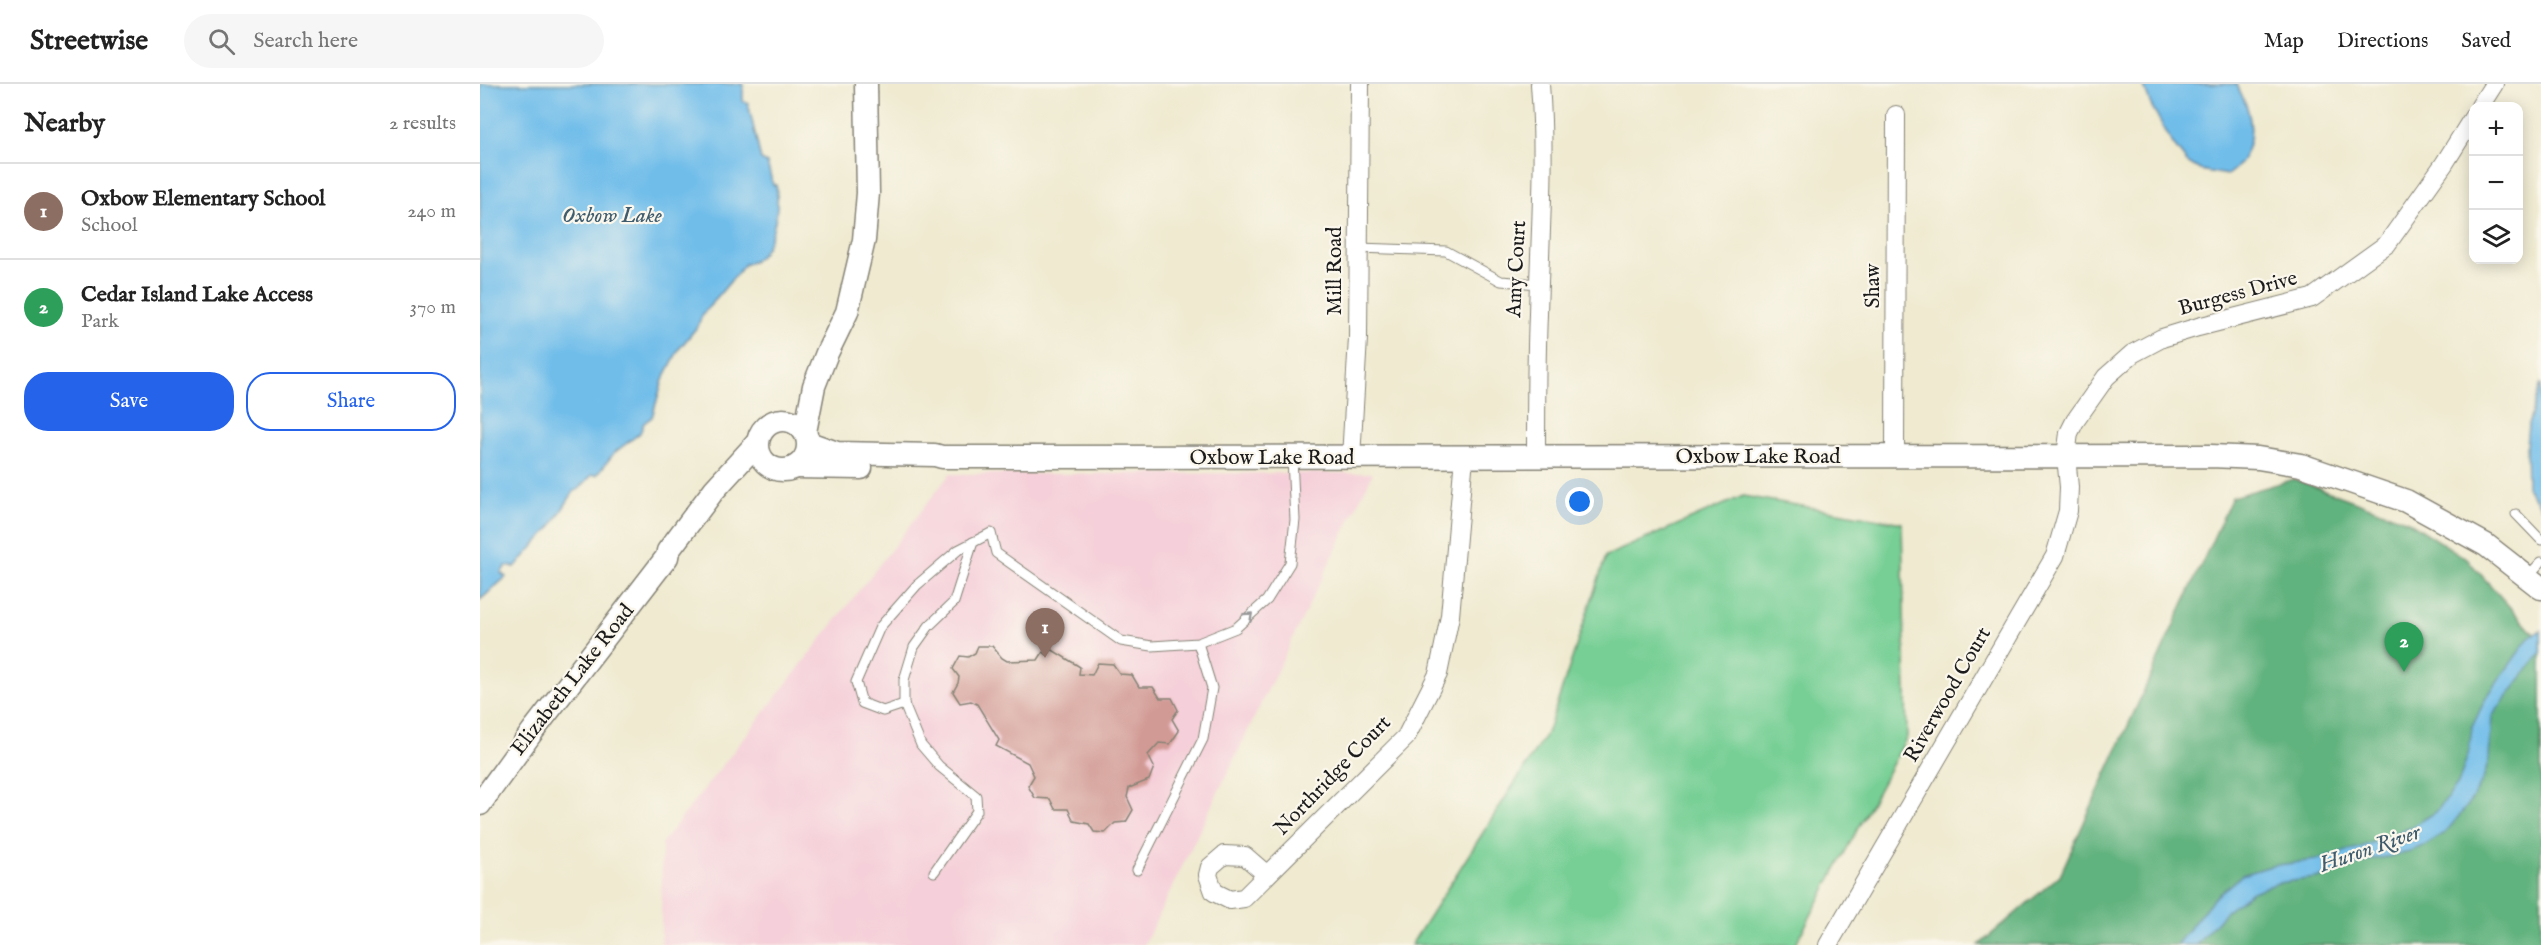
<!DOCTYPE html>
<meta charset="utf-8">
<style>
:root{--surface:#fff;--page:#f6f6f6;--text:#222;--muted:#767676;--line:#e0e0e0;--accent:#2563eb}
body{margin:0;font-family:"IM FELL English",serif;background:var(--page);color:var(--text)}
.controls{position:absolute;right:18px;top:18px;display:grid;overflow:hidden;border-radius:12px;box-shadow:0 3px 15px #0003}
.controls button{width:54px;height:54px;display:grid;place-items:center;padding:0;border:0;border-bottom:2px solid var(--line);background:var(--surface);color:var(--text);font:30px sans-serif}
.you{position:absolute;left:1100px;top:418px;width:21px;height:21px;margin:-15px;border:4px solid #fff;border-radius:50%;background:#1a73e8;box-shadow:0 0 0 9px #1a73e833}
.badge{display:grid;place-items:center;width:39px;height:39px;border-radius:50%;background:var(--accent);color:#fff;font-size:20px;font-weight:700}
.pin{position:absolute;translate:-50% -50px;filter:drop-shadow(0 2px 3px #0008)}
.pin::after{content:'';position:absolute;top:32px;width:21px;height:18px;background:inherit;clip-path:polygon(0 0,100% 0,50% 100%)}
.list{margin:0;padding:0;list-style:none}
h2{display:flex;justify-content:space-between;align-items:center;height:78px;margin:0;padding:0 24px;font-size:26px}
h2 small{font-size:20px;font-weight:400;color:var(--muted)}
.list li{display:grid;grid-template-columns:39px 1fr auto;gap:18px;align-items:center;box-sizing:border-box;height:96px;padding:0 24px;border-top:2px solid var(--line)}
.list b{display:block;font-size:22px;white-space:nowrap}
.list p{margin:0;font-size:20px;white-space:nowrap;color:var(--muted)}
.list em{font-size:20px;font-style:normal;color:var(--muted)}
.actions{display:flex;gap:12px;padding:18px 24px}
.actions a{flex:1;padding:14px 0;border:2px solid var(--accent);border-radius:24px;text-align:center;font-size:21px;color:var(--accent)}
.actions .main{background:var(--accent);color:#fff}
.icon{flex:none;width:33px;height:33px;fill:none;stroke:currentColor;stroke-width:2;stroke-linecap:round;stroke-linejoin:round}
.map{position:relative;flex:none;width:2061px;height:861px;overflow:hidden}
header{display:flex;align-items:center;gap:36px;box-sizing:border-box;height:84px;padding:0 30px;background:var(--surface);border-bottom:2px solid var(--line)}
header strong{font-size:28px}
nav{display:flex;gap:33px;margin-inline-start:auto;font-size:21px}
.search{width:420px;height:54px;background:var(--page);display:flex;align-items:center;gap:15px;box-sizing:border-box;padding:0 21px;border-radius:33px;color:var(--muted);font-size:22px}
main{display:flex}
aside{flex:1;background:var(--surface)}
.map>svg:first-child{display:block}
.built{fill:#f5cfd9}
.green{fill:#77cf95;stroke:#4a7658;stroke-width:1.5}
.forest{fill:#61b27e;stroke:#3e674d;stroke-width:1.5}
.water{fill:#70bdea;stroke:#466c83;stroke-width:1.5}
.building{fill:#d29a94}
.lines{fill:none;stroke-linecap:round;stroke-linejoin:round}
.service-casing{stroke:#868376;stroke-width:11}
.minor-casing{stroke:#868376;stroke-width:20}
.tertiary-casing{stroke:#868376;stroke-width:25}
.service{stroke:#fff;stroke-width:9}
.minor{stroke:#fff;stroke-width:18}
.tertiary{stroke:#fff;stroke-width:22}
.oneway{stroke:#999}
.labels{text-anchor:middle;dominant-baseline:central;stroke-width:4.5;stroke-linejoin:round;paint-order:stroke}
.street-label{font-size:21px;fill:#1c1c1c;stroke:#fbf7ec}
.water-label{font-size:22px;font-style:italic;fill:#3e5c6e;stroke:#fbf7ec}
</style>
<header>
<strong>Streetwise</strong>
<div class="search"><svg class="icon" aria-label="search" viewBox="0 0 24 24"><circle cx="10" cy="10" r="6"/><path d="M15 15l6 6"/></svg>Search here</div>
<nav><a>Map</a><a>Directions</a><a>Saved</a></nav>
</header>
<main>
<aside>
<h2>Nearby<small>2 results</small></h2>
<ul class="list">
<li><span class="badge" style="background:#8d6e63">1</span><div><b>Oxbow Elementary School</b><p>School</p></div><em>240 m</em></li>
<li><span class="badge" style="background:#2e9e5b">2</span><div><b>Cedar Island Lake Access</b><p>Park</p></div><em>370 m</em></li>
</ul>
<div class="actions"><a class="main">Save</a><a>Share</a></div>
</aside>
<div class="map">
<svg width="2061" height="861" viewBox="0 0 2061 861">
<rect width="100%" height="100%" fill="#fbf7ec"/>
<filter id="ink" filterUnits="userSpaceOnUse"><feTurbulence type="fractalNoise" baseFrequency=".0167" numOctaves="2"/><feDisplacementMap in="SourceGraphic" scale="12" xChannelSelector="R" yChannelSelector="G"/><feConvolveMatrix kernelMatrix="1 2 1 2 8 2 1 2 1" color-interpolation-filters="sRGB"/></filter>
<filter id="wash" filterUnits="userSpaceOnUse"><feTurbulence type="fractalNoise" baseFrequency=".008" numOctaves="4" result="noise"/><feDisplacementMap in="SourceGraphic" scale="24" xChannelSelector="R" yChannelSelector="G"/><feGaussianBlur stdDeviation="1.35" result="paint"/><feColorMatrix in="noise" values="0 0 0 0 0 0 0 0 0 0 0 0 0 0 0 0 0 1.4 0 .05"/><feComposite in="paint" operator="in"/></filter>
<g filter="url(#wash)">
<rect width="100%" height="100%" fill="#efead0"/>
<path class="built" d="M893,389L664,861H181L182,759L470,390Z"/>
<path class="green" d="M1263,412L1422,439L1427,653L1315,861H931L1068,647L1126,472Z"/>
<path class="forest" d="M1814,395L1928,437L1987,475L2061,558V861H1499L1580,791L1752,413Z"/>
<g class="water">
<path d="M0,0H263V18L268,19L281,76L287,79L293,101H296C301,124 292,176 265,180L223,230L217,243L199,265L183,296L172,333L164,339L160,349L134,369L117,391H112L99,405L94,407L71,443L35,483L26,482L21,489L26,493L0,516Z"/>
<path d="M1663,0H1757C1760,9 1766,18 1768,27C1775,51 1769,76 1747,91L1720,86L1707,78L1693,60L1671,21Z"/>
<path d="M2061,299V423L2047,403L2046,361L2048,341Z"/>
<path d="M2061,546V569L2012,632L2009,675L2003,696L1988,721L1965,749L1946,761L1919,771L1894,775L1843,793L1798,799L1772,808L1745,828L1716,861H1696L1733,815L1762,791L1791,782L1835,776L1881,763L1932,743L1956,728L1978,700L1989,667L1992,643L2006,614L2048,555Z"/>
</g>
<g id="blocks">
<path class="building" d="M498,562H512L522,574L527,577L558,576L563,568L567,571L571,565L600,583L599,590L612,591L618,579L633,580L640,590L652,591L659,603H673L680,614H692L698,626L692,635L699,647L690,660L679,659L668,671L674,683L669,696L649,704L647,713L653,726L646,738L635,739L625,749L614,748L609,740L594,737L588,725H575L570,715L555,714L548,702L554,692L548,679L516,662L519,656L497,620L491,617L480,619L473,608L478,599L479,593L473,585L480,572L488,573L495,569Z"/>
</g>
</g>
<g filter="url(#ink)">
<use href="#blocks" fill-opacity="0" stroke="#868376" stroke-width="1.5"/>
<g class="lines">
<g class="service-casing">
<g id="service">
<path d="M878,164L966,167L1021,197L1059,200"/>
<path d="M2036,430L2061,456"/>
<path d="M2047,493L2061,478"/>
<path d="M424,620L403,627L382,619L376,598L400,543L437,501L478,466L511,449L516,469L641,557L672,562L718,559L756,544L787,516L810,479L815,436L812,374"/>
<path d="M657,786L723,655L732,604L718,559"/>
<path d="M454,788L497,727L496,712L459,682L441,661L424,620V596L434,563L449,542L474,518L493,458"/>
</g>
</g>
<g class="minor-casing">
<g id="minor">
<path d="M2000,22L2014,0"/>
<path d="M1056,373C1056,325 1056,278 1058,230C1060,153 1066,77 1060,0"/>
<path d="M1415,373L1416,31"/>
<path d="M871,374L878,254L880,0"/>
<path d="M787,791L765,772L744,771L730,783L728,791L734,808L750,816L764,814L926,653L958,590L970,532L984,373"/>
<path d="M1348,861L1575,472L1588,427L1589,403L1586,372L1589,349L1595,337L1626,293L1652,270L1682,254L1718,243L1832,214L1907,160L1964,80L1994,32"/>
</g>
</g>
<g class="tertiary-casing">
<g id="tertiary">
<circle cx="303" cy="361" r="25"/>
<path d="M325,348L334,302L347,269L367,228L384,156L388,109L386,0"/>
<path d="M329,359L357,369L455,371L462,373L1731,372L1778,374L1821,381L1926,417L2006,461L2061,504"/>
<path d="M315,383L381,384"/>
<path d="M0,720L52,648L187,473L188,467L234,406L277,359"/>
</g>
</g>
<use href="#service" class="service"/>
<use href="#minor" class="minor"/>
<use href="#tertiary" class="tertiary"/>
</g>
<defs><path id="oneway-chevron" d="M-2-3.5L2.5 0L-2 3.5" fill="none" stroke-width="1.6" stroke-linecap="round" stroke-linejoin="round" transform="scale(1.5)"/></defs>
<use class="oneway" href="#oneway-chevron" transform="translate(769 532) rotate(-42)"/>
</g>
<g class="labels">
<g class="street-label">
<text transform="translate(1037 185) rotate(-87)">Amy Court</text>
<text transform="translate(855 187) rotate(-90)">Mill Road</text>
<text transform="translate(1393 202) rotate(-90)">Shaw</text>
<text transform="translate(1758 210) rotate(-15)">Burgess Drive</text>
<text x="1278" y="373">Oxbow Lake Road</text>
<text x="792" y="374">Oxbow Lake Road</text>
<text transform="translate(93 596) rotate(-52)">Elizabeth Lake Road</text>
<text transform="translate(1468 611) rotate(-60)">Riverwood Court</text>
<text transform="translate(853 692) rotate(-46)">Northridge Court</text>
</g>
<g class="water-label">
<text x="132" y="132">Oxbow Lake</text>
<text transform="translate(1890 765) rotate(-19)">Huron River</text>
</g>
</g>
</svg>
<div class="controls">
<button>+</button>
<button>−</button>
<button><svg class="icon" aria-label="layers" viewBox="0 0 24 24"><path d="M12 4l9 5-9 5-9-5zM3 14l9 5 9-5"/></svg></button>
</div>
<div class="you"></div>
<div class="pin badge" style="left:565px;top:574px;background:#8d6e63">1</div>
<div class="pin badge" style="left:1924px;top:588px;background:#2e9e5b">2</div>
</div>
</main>
